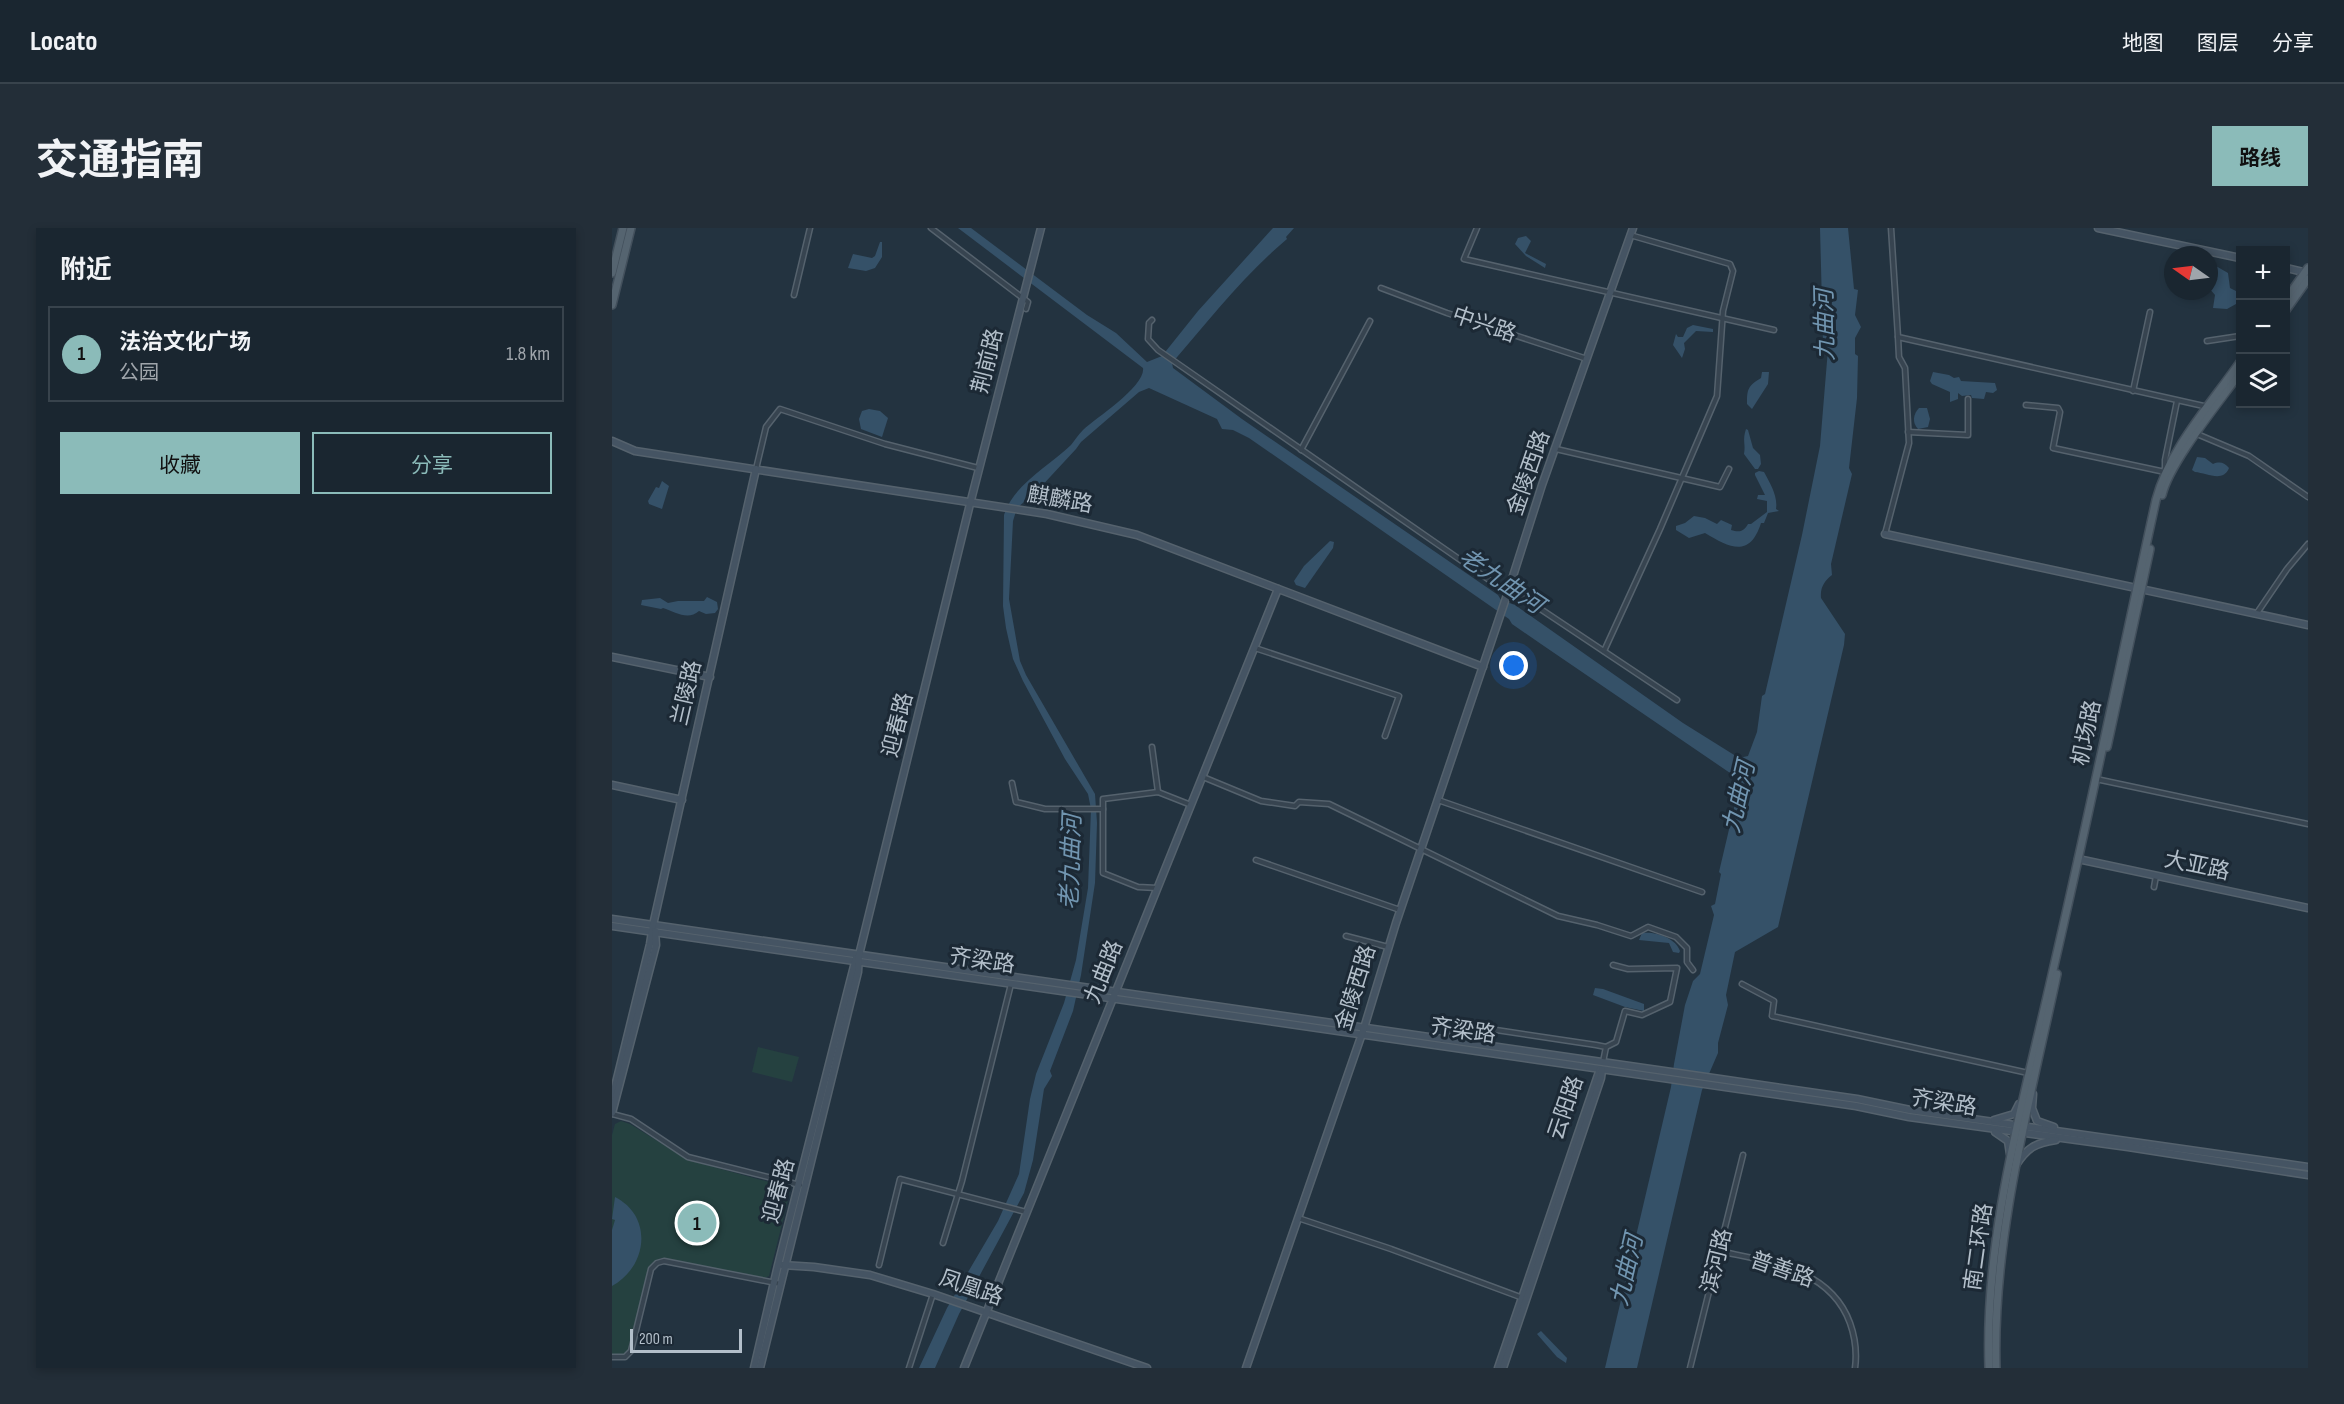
<!DOCTYPE html>
<html lang="zh">
<meta charset="utf-8">
<style>
:root{--surface:#1a2630;--page:#232e38;--text:#f1f3f6;--muted:#9fa5ab;--line:#38434c;--accent:#8bbbb9}
body{margin:0;font-family:"Sofia Sans Condensed","Noto Sans SC",sans-serif;background:var(--page);color:var(--text)}
.controls{position:absolute;right:18px;top:18px;display:grid;overflow:hidden;border-radius:0px;box-shadow:0 3px 9px #0003}
.controls button{width:54px;height:54px;display:grid;place-items:center;padding:0;border:0;border-bottom:2px solid var(--line);background:var(--surface);color:var(--text);font:30px sans-serif}
.compass{position:absolute;left:1552px;top:18px;width:54px;height:54px;border-radius:50%;background:var(--surface);box-shadow:0 3px 9px #0003;rotate:284deg}
.scale{position:absolute;left:18px;bottom:15px;width:112px;box-sizing:border-box;padding-left:6px;border:3px solid #b3bfca;border-top:0;font-size:16px;line-height:21px;white-space:nowrap;color:#b3bfca;-webkit-text-stroke:4px #1c2935;paint-order:stroke}
.you{position:absolute;left:902px;top:438px;width:21px;height:21px;margin:-15px;border:4px solid #fff;border-radius:50%;background:#1a73e8;box-shadow:0 0 0 9px #1a73e833}
.badge{display:grid;place-items:center;width:39px;height:39px;border-radius:50%;background:var(--accent);color:#111;font-size:20px;font-weight:700}
.pin{position:absolute;translate:-50% -50%;border:3px solid #fff;box-shadow:0 2px 6px #0006}
.list{margin:0;padding:0;list-style:none}
h2{display:flex;justify-content:space-between;align-items:center;height:78px;margin:0;padding:0 24px;font-size:26px}
h2 small{font-size:20px;font-weight:400;color:var(--muted)}
.list li{display:grid;grid-template-columns:39px 1fr auto;gap:18px;align-items:center;box-sizing:border-box;height:96px;margin:0 12px 12px;padding:0 12px;border:2px solid var(--line);border-radius:0px}
.list b{display:block;font-size:22px;white-space:nowrap}
.list p{margin:0;font-size:20px;white-space:nowrap;color:var(--muted)}
.list em{font-size:20px;font-style:normal;color:var(--muted)}
.actions{display:flex;gap:12px;padding:18px 24px}
.actions a{flex:1;padding:14px 0;border:2px solid var(--accent);border-radius:0px;text-align:center;font-size:21px;color:var(--accent)}
.actions .main{background:var(--accent);color:#111}
.icon{flex:none;width:33px;height:33px;fill:none;stroke:currentColor;stroke-width:2;stroke-linecap:round;stroke-linejoin:round}
.map{position:relative;flex:none;width:1696px;height:1140px;overflow:hidden;border-radius:0px}
header{display:flex;align-items:center;gap:36px;box-sizing:border-box;height:84px;padding:0 30px;background:var(--surface);border-bottom:2px solid var(--line)}
header strong{font-size:28px}
nav{display:flex;gap:33px;margin-inline-start:auto;font-size:21px}
.intro{display:flex;align-items:center;justify-content:space-between;box-sizing:border-box;height:144px;padding:0 36px}
h1{margin:0;font-size:42px}
.button{padding:15px 27px;border-radius:0px;background:var(--accent);color:#111;font-size:21px;font-weight:700}
main{display:flex;gap:36px;padding:0 36px}
aside{flex:1;background:var(--surface);border-radius:0px;box-shadow:0 3px 9px #0003}
.map>svg:first-child{display:block}
.green{fill:#254140}
.water{fill:#355168}
.lines{fill:none;stroke-linecap:round;stroke-linejoin:round}
.street-casing{stroke:#55626d;stroke-width:7}
.secondary-casing{stroke:#55626d;stroke-width:9}
.primary-casing{stroke:#43505c;stroke-width:10}
.street{stroke:#374450;stroke-width:4}
.secondary{stroke:#455463;stroke-width:6}
.primary{stroke:#556470;stroke-width:7}
.labels{text-anchor:middle;dominant-baseline:central;stroke-width:6;stroke-linejoin:round;paint-order:stroke}
.street-label{font-size:22px;fill:#b3bfca;stroke:#1c2935}
.water-label{font-size:24px;font-style:italic;fill:#7195b0;stroke:#1c2935}
</style>
<header>
<strong>Locato</strong>
<nav><a>地图</a><a>图层</a><a>分享</a></nav>
</header>
<div class="intro"><h1>交通指南</h1><a class="button">路线</a></div>
<main>
<aside>
<h2>附近<small></small></h2>
<ul class="list">
<li><span class="badge">1</span><div><b>法治文化广场</b><p>公园</p></div><em>1.8 km</em></li>
</ul>
<div class="actions"><a class="main">收藏</a><a>分享</a></div>
</aside>
<div class="map">
<svg width="1696" height="1140" viewBox="0 0 1696 1140">
<rect width="100%" height="100%" fill="#233340"/>
<g class="green">
<path d="M146,819L187,829L180,854L140,844Z"/>
<path d="M9,893L18,896L76,932L179,960L157,1048L153,1050L49,1030L40,1035L37,1041L17,1122L9,1128L0,1126V907L3,896Z"/>
</g>
<g class="water">
<path d="M346,0H359L475,87L504,105L535,134L550,128L586,83L661,0H682L674,9L675,11C632,47 597,92 560,135L561,140L630,191L886,367L889,372L903,377L1071,495L1127,530L1136,528L1145,504L1150,468L1153,466L1190,307L1208,218L1216,121L1211,115L1208,0H1236L1242,61L1246,62L1243,87L1249,99L1243,110V126L1246,128L1245,170L1237,240L1240,246L1219,336L1220,347C1212,353 1208,360 1209,370L1233,406L1232,417L1166,699L1123,724L1114,767L1116,777L1106,815V825L1090,862L1025,1140H993L1059,859L1062,836L1073,777L1081,753L1088,746L1102,687L1099,678L1103,676L1109,646L1107,644L1127,559L1121,547L929,416L900,396L897,391L637,210L621,202L610,201L605,191L537,160L527,164L469,214L464,221L426,262L405,280L401,293L397,371L408,433L414,447L483,566L485,595L483,655L469,747L461,783L438,843L440,848L432,861L421,932L412,965L347,1086L323,1140H307L335,1080L386,993L407,946L418,871L424,846L452,775L464,732L476,660L479,581L476,566L453,531L411,453L401,431L394,400L391,378L392,287C401,257 437,238 459,217C463,212 466,207 471,202C484,190 534,158 531,140Z"/>
<path d="M914,8L919,13L913,25L934,36L933,40L914,28L903,16L906,10Z"/>
<path d="M268,14H270V29L263,40L254,43L236,40L241,26L260,30L263,28Z"/>
<path d="M1597,34L1616,45L1618,60L1628,65V79L1624,76L1615,81L1601,80L1603,67L1597,60Z"/>
<path d="M1081,97L1101,101V104L1084,103L1072,115L1073,121L1070,130L1061,117L1064,106L1066,109H1071L1075,100Z"/>
<path d="M1150,144H1157L1156,156L1140,181L1135,176C1135,161 1136,158 1149,150Z"/>
<path d="M1321,144L1337,147L1342,150L1347,149L1349,153L1383,155L1385,162L1381,165L1374,164L1372,171L1360,170L1359,167L1350,168L1346,165V171L1338,174V164L1320,156L1318,153Z"/>
<path d="M1307,180H1315L1318,191L1316,199L1306,201C1300,195 1301,186 1307,180Z"/>
<path d="M257,181L268,183L276,190L270,209L249,201L247,191L250,183Z"/>
<path d="M1134,201L1136,202L1141,220L1148,227L1149,236L1146,241H1143L1132,226C1134,216 1130,213 1134,201Z"/>
<path d="M1585,229L1593,230L1601,236C1608,233 1613,235 1617,240C1611,255 1595,245 1583,244L1580,242Z"/>
<path d="M1147,243L1152,244C1158,255 1166,268 1164,281L1167,283L1156,285L1152,295H1149C1138,330 1118,320 1093,305L1077,310L1064,302V298L1073,295L1082,288L1093,290L1105,296L1109,292L1120,297L1119,302C1128,305 1132,303 1136,296H1139L1155,284V273L1145,271L1146,267H1153L1143,247V245Z"/>
<path d="M50,253L57,258L50,281L37,276L36,273L44,259L47,260Z"/>
<path d="M718,313L722,314L721,320L693,360L684,357L682,353L692,338Z"/>
<path d="M95,369L105,374L106,381L103,385L94,386L87,383C76,393 63,384 51,380L49,381L29,377L30,372L48,370L56,375L66,373H92Z"/>
<path d="M1030,705C1043,703 1064,710 1068,723L1067,725L1061,724L1057,715L1027,712Z"/>
<path d="M983,760L991,761L1032,776V783L1013,779L981,767Z"/>
<path d="M3,969C42,989 35,1039 0,1058V1002L3,992L0,991Z"/>
<path d="M929,1103L955,1130L954,1135L945,1129L925,1106Z"/>
</g>
<g class="lines">
<g class="street-casing">
<g id="street">
<path d="M319,0L416,74L414,81"/>
<path d="M865,0L852,31L1162,102"/>
<path d="M1279,0L1286,109L1596,179"/>
<path d="M769,60L835,85L975,131"/>
<path d="M182,67L198,0"/>
<path d="M540,92L537,95L536,111L546,122L883,356L909,368L1065,472"/>
<path d="M1595,113L1628,108"/>
<path d="M1521,163L1538,84"/>
<path d="M1414,177L1446,180L1448,184L1441,220L1553,244V232L1565,173"/>
<path d="M1296,204L1356,207V171"/>
<path d="M1585,206L1637,228L1696,269"/>
<path d="M944,221L1108,259L1117,241"/>
<path d="M689,222L758,93"/>
<path d="M144,241L154,199L168,181L273,216L366,240"/>
<path d="M1273,306L1297,215L1293,140L1287,129L1286,109"/>
<path d="M1645,385L1675,341L1696,316"/>
<path d="M643,420L787,468L773,508"/>
<path d="M992,423L1048,301L1105,168L1111,83L1121,43L1118,36L1018,7"/>
<path d="M540,519L546,564"/>
<path d="M591,549L649,573L683,578L687,574L717,576L946,688L985,697L1019,708L1036,699L1064,709L1075,720V734L1081,742"/>
<path d="M1484,551L1696,596"/>
<path d="M400,555L404,574L433,581H491V571L546,564L579,577"/>
<path d="M826,572L1090,664"/>
<path d="M491,581V645L526,659L545,660"/>
<path d="M644,632L788,682"/>
<path d="M1542,659L1544,648"/>
<path d="M734,708L776,719"/>
<path d="M1130,756L1162,773L1160,788L1416,845"/>
<path d="M830,812L838,801L851,797L984,817L994,819L991,834"/>
<path d="M994,819L1004,814L1013,783L1030,787L1058,774L1065,740L1016,741L1001,737"/>
<path d="M0,886L19,891L76,929L188,957"/>
<path d="M686,990L779,1021L911,1070"/>
<path d="M331,1015L350,953L399,756"/>
<path d="M1107,1023C1157,1034 1218,1040 1238,1095C1243,1109 1245,1125 1243,1140"/>
<path d="M267,1037L288,951L414,984"/>
<path d="M0,1129H13L19,1123L39,1041L45,1035L52,1033L169,1056"/>
<path d="M297,1140L321,1066"/>
<path d="M1078,1140L1131,927"/>
</g>
</g>
<g class="secondary-casing">
<g id="secondary">
<path d="M1486,0L1628,30"/>
<path d="M1674,40L1696,45"/>
<path d="M0,213L23,223L435,286L525,307L871,439"/>
<path d="M1273,306L1696,397"/>
<path d="M0,429L98,449"/>
<path d="M0,557L70,572"/>
<path d="M1466,631L1696,680"/>
<path d="M0,691L1108,851L1245,871L1298,882L1696,939"/>
<path d="M0,698L1244,878L1297,889L1516,919L1696,947"/>
<path d="M1421,866L1420,880L1425,893L1442,899"/>
<path d="M0,871L38,716L41,697L144,241"/>
<path d="M0,885L44,717L43,703"/>
<path d="M1382,892L1402,886L1407,876"/>
<path d="M1383,904L1396,913L1398,926"/>
<path d="M1404,937C1415,920 1423,915 1444,912"/>
<path d="M170,1037L202,1039L258,1047L321,1066L535,1140"/>
<path d="M142,1140L166,1037L244,730"/>
<path d="M148,1140L246,744L247,727L358,276L429,0"/>
<path d="M352,1140L666,361"/>
<path d="M634,1140L752,800L784,695L894,370L930,257L1021,0"/>
<path d="M886,1140L988,841"/>
<path d="M891,1140L989,850L990,842"/>
</g>
</g>
<g class="primary-casing">
<g id="primary">
<path d="M0,45L11,0"/>
<path d="M1674,71L1696,40"/>
<path d="M0,77L19,0"/>
<path d="M1674,82L1696,51"/>
<path d="M1550,267C1557,235 1608,173 1628,145"/>
<path d="M1495,519L1538,321"/>
<path d="M1377,1140C1372,1004 1413,869 1442,738C1478,583 1510,427 1544,272C1558,220 1598,177 1628,134"/>
<path d="M1384,1140C1380,1011 1418,872 1445,746"/>
</g>
</g>
<use href="#street" class="street"/>
<use href="#secondary" class="secondary"/>
<use href="#primary" class="primary"/>
</g>
<g class="labels">
<g class="street-label">
<text transform="translate(872 97) rotate(19)">中兴路</text>
<text transform="translate(376 133) rotate(-76)">荆前路</text>
<text transform="translate(917 245) rotate(-71)">金陵西路</text>
<text transform="translate(448 272) rotate(10)">麒麟路</text>
<text transform="translate(75 465) rotate(-77)">兰陵路</text>
<text transform="translate(286 497) rotate(-76)">迎春路</text>
<text transform="translate(1475 505) rotate(-78)">机场路</text>
<text transform="translate(1585 638) rotate(12)">大亚路</text>
<text transform="translate(370 733) rotate(8)">齐梁路</text>
<text transform="translate(492 744) rotate(-68)">九曲路</text>
<text transform="translate(744 760) rotate(-73)">金陵西路</text>
<text transform="translate(851 803) rotate(8)">齐梁路</text>
<text transform="translate(1332 875) rotate(9)">齐梁路</text>
<text transform="translate(954 880) rotate(-71)">云阳路</text>
<text transform="translate(167 963) rotate(-75)">迎春路</text>
<text transform="translate(1367 1019) rotate(-82)">南二环路</text>
<text transform="translate(1105 1033) rotate(-76)">滨河路</text>
<text transform="translate(1170 1042) rotate(19)">普善路</text>
<text transform="translate(359 1060) rotate(19)">凤凰路</text>
</g>
<g class="water-label">
<text transform="translate(1213 97) rotate(-91)">九曲河</text>
<text transform="translate(889 353) rotate(34)">老九曲河</text>
<text transform="translate(1127 569) rotate(-77)">九曲河</text>
<text transform="translate(459 634) rotate(-88)">老九曲河</text>
<text transform="translate(1015 1042) rotate(-77)">九曲河</text>
</g>
</g>
</svg>
<div class="controls">
<button>+</button>
<button>−</button>
<button><svg class="icon" aria-label="layers" viewBox="0 0 24 24"><path d="M12 4l9 5-9 5-9-5zM3 14l9 5 9-5"/></svg></button>
</div>
<svg class="compass" viewBox="-18 -18 36 36"><path d="M0-13l5 13h-10z" fill="#e53935"/><path d="M0 13l5-13h-10z" fill="#9fa5ab"/></svg>
<div class="scale">200 m</div>
<div class="you"></div>
<div class="pin badge" style="left:85px;top:995px">1</div>
</div>
</main>
